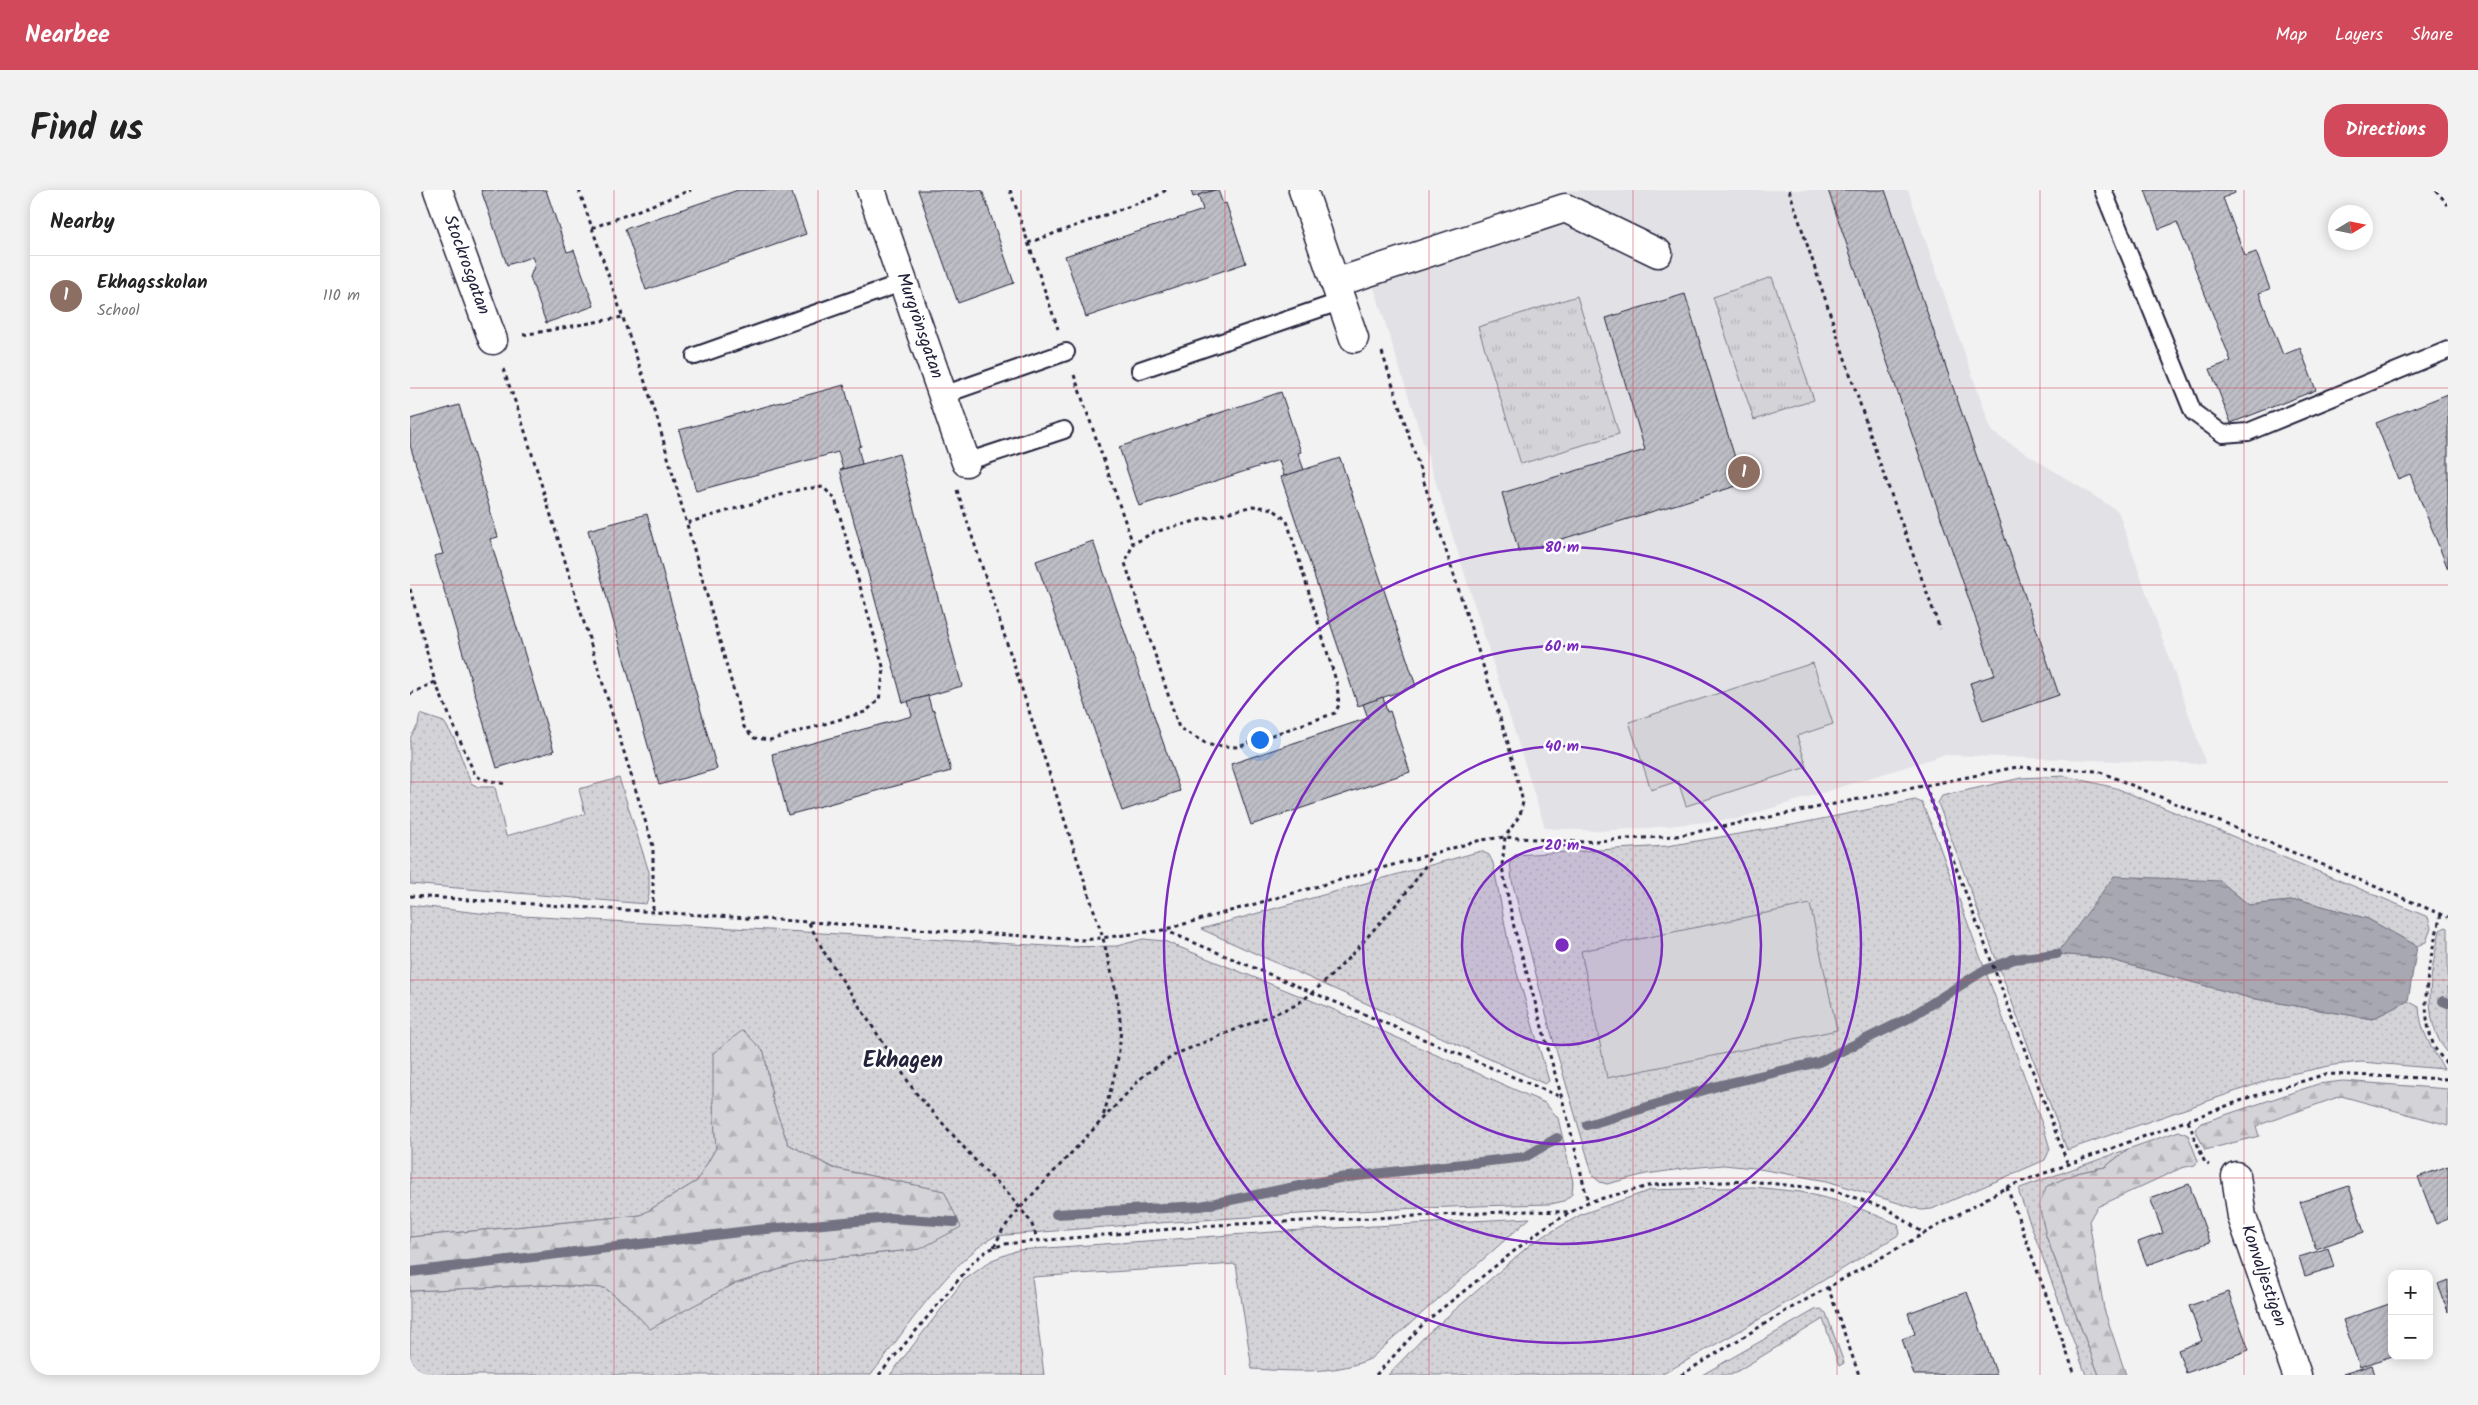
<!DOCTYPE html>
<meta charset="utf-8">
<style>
:root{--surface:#fff;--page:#f2f2f2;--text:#222;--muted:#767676;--line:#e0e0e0;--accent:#d1495b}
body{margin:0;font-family:Kalam,sans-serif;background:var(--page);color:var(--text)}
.controls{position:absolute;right:15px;bottom:15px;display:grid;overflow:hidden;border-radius:10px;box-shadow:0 2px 12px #0003}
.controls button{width:45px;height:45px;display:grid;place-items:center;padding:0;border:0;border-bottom:1px solid var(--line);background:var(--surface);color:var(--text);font:25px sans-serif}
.compass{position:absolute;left:1918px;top:15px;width:45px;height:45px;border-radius:50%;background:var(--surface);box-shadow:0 2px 12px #0003;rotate:80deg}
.you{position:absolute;left:849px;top:549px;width:18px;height:18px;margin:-12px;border:4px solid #fff;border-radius:50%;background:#1a73e8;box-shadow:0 0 0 8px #1a73e833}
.badge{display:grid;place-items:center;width:32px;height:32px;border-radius:50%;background:var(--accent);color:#fff;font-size:16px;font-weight:700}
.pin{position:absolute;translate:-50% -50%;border:2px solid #fff;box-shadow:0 1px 5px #0006}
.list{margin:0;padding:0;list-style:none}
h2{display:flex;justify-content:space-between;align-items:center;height:65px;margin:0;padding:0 20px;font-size:21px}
h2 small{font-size:16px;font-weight:400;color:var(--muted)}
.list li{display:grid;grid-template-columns:32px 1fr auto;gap:15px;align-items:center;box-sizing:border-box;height:80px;padding:0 20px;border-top:1px solid var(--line)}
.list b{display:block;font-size:19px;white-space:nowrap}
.list p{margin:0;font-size:16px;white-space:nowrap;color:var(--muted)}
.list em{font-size:16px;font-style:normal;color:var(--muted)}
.map{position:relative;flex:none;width:2038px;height:1185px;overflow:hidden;border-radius:20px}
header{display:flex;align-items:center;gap:30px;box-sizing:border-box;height:70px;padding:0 25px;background:var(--accent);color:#fff}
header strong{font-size:24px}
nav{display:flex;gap:28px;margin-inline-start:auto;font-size:18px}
.intro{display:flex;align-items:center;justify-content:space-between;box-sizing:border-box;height:120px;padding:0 30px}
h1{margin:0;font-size:35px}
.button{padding:12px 22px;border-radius:20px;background:var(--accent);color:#fff;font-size:18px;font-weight:700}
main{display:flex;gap:30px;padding:0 30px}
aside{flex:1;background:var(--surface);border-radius:20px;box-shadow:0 2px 12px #0003}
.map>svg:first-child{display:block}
.built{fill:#e2e2e6}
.grass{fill:url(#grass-dots);stroke:#7a7a8a}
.forest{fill:url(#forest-firs);stroke:#7a7a8a}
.park{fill:url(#park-tufts);stroke:#7a7a8a}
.pitch{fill:#d3d3d8;stroke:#7a7a8a}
.water{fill:url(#water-ripples);stroke:#727282}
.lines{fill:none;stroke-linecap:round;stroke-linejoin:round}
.stream{stroke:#727282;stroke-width:10}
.building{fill:url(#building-hatch);stroke:#22223b}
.service-casing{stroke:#22223b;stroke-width:20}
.minor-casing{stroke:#22223b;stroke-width:31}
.path{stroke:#22223b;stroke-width:3;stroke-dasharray:4 4;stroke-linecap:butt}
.service{stroke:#fff;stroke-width:16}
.minor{stroke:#fff;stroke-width:28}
.grid{fill:none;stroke:#d1495b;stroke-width:1;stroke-opacity:0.55}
.ring{fill:none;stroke:#7b2cbf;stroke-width:2.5}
.labels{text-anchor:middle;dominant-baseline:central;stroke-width:5;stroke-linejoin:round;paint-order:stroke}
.street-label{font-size:18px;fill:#22223b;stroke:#fff}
.district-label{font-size:22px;font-weight:bold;fill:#22223b;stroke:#fff}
.centre{fill:#7b2cbf;stroke:#fff;stroke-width:2.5}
.ring-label{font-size:15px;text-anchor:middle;font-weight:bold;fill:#7b2cbf;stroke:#fff;stroke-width:5;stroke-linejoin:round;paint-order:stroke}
</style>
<header>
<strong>Nearbee</strong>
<nav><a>Map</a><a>Layers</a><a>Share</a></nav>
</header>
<div class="intro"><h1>Find us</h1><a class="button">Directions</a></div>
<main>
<aside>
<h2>Nearby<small></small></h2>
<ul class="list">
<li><span class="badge" style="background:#8d6e63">1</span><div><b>Ekhagsskolan</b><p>School</p></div><em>110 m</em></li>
</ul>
</aside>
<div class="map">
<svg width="2038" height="1185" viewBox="0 0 2038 1185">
<defs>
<pattern id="grass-dots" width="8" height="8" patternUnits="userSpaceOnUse" patternTransform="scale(1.25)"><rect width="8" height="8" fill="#d3d3d8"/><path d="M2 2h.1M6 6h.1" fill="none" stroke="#b5b5ba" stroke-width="1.8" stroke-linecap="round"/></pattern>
<pattern id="forest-firs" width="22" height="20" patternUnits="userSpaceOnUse" patternTransform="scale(1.25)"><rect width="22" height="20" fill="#d3d3d8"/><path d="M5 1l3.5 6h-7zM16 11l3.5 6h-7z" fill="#b5b5ba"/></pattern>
<pattern id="park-tufts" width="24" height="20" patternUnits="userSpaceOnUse" patternTransform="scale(1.25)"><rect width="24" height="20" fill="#d3d3d8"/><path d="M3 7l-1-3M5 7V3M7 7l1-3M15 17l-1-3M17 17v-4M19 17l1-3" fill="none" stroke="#b5b5ba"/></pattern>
<pattern id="water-ripples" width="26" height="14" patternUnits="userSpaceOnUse" patternTransform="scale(1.25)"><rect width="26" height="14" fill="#a8a8b2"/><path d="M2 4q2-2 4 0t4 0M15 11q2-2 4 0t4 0" fill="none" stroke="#888892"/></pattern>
<pattern id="building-hatch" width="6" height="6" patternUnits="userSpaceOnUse" patternTransform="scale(1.25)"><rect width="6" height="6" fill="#bebec6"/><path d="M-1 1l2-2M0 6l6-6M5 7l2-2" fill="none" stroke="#a3a3ab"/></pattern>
</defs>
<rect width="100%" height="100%" fill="#f2f2f3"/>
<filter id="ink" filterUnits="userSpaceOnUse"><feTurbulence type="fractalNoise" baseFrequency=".02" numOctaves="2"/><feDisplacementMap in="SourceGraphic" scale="10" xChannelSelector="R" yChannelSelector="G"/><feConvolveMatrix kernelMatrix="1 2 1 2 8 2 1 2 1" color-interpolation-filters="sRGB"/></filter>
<g filter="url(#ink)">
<path class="built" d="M1157,0H1498L1582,242L1708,321L1796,574L1534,565L1327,629L1237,638L1186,641L1135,638L963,94L1164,10Z"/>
<g class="grass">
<path d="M10,524L34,532L44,548L61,593L68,597H85L96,646L175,624L169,599L209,588L239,682V705L236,714L0,694V548L8,535Z"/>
<path d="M1655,586L1706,598L2018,727L2021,738L2016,752L2007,756L1958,729L1891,710L1839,715L1810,691L1647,764L1694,768L1840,808L1962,829L1998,811L2009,817C2010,841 2022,858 2034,879L1951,872L1924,875L1867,887L1657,960L1528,613L1532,606L1611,588Z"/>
<path d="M1505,610L1512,613L1523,639L1635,942L1640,959L1635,970L1522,1019L1511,1020L1417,991L1344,978L1313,975L1279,978L1236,984L1197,994L1190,992L1183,986L1140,839L1102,691L1100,671L1105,665L1257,656L1382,635Z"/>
<path d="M1071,661L1079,665L1083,673L1099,756L1139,891L1135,894L791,739Z"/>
<path d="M0,715L78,724L656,757L707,756L733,749L754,751L920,818L1135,913L1148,928L1163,992L1162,1004L1154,1011L1141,1014C955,1018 770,1030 585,1046C538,1073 495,1141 461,1185H0V1101L135,1095L195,1098L217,1115L240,1138L324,1094L395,1071L510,1059L534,1001L423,978L378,954L363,912L354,862L303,912L306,958L287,991L231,1025L0,1047Z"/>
<path d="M2036,737L2038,738V863C2009,830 2022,778 2030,740Z"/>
<path d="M1718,959L1695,977L1667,983L1636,1046L1689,1185H1676L1609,1003L1610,998Z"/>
<path d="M1344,997L1391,1002L1436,1013L1488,1034L1490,1044L1333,1139L1251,1185H978L1016,1145L1122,1053L1172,1024L1241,1000Z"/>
<path d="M1120,1028L960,1169C924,1185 881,1181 842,1179L826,1074L622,1087L634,1185H480L553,1091L582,1070L608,1060L906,1039Z"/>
<path d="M1411,1119L1416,1123L1434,1173L1429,1176L1413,1129L1321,1185H1292L1405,1120Z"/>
</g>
<g class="forest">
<path d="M333,840L354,862L363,912L378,954L423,978L534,1001L551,1037L510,1059L395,1071L324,1094L240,1139L217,1115L195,1098L135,1095L0,1101V1047L231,1025L287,991L306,958L303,912V863Z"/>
<path d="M1933,891L2038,899V935L1931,906L1846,936L1849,946L1795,960L1785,939L1791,933L1908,894Z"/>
<path d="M1769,941L1778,945L1788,971L1785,975L1771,978L1687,1017L1679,1031L1694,1119L1716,1185H1689L1636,1046L1629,1015L1637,996L1667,983L1695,977L1718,959Z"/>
</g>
<g class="park">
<path d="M1362,87L1404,210L1344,230L1303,107Z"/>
<path d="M1167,106L1209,244L1111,274L1068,137Z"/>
</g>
<g class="pitch">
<path d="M1403,473L1423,534L1387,546L1397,577L1276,616L1268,591L1241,600L1219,532Z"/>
<path d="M1400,714L1427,840L1197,888L1171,761Z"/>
</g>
<path class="water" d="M1704,686L1810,691L1839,715L1891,710L1958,729L2007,756L1998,811L1962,829L1840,808L1694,768L1647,764Z"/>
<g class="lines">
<g class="stream">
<path d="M2033,811L2038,813"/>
<path d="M1177,935L1311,895L1409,872L1497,829L1573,781L1604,769L1647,764"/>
<path d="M646,1024L791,1016L929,988L1115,967L1147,948"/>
<path d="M0,1082L346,1040L480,1028L544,1032"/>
</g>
</g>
<g class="building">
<path d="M71,0H136L157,62L164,60L184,116L136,133L120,87L125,74L122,67L97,75Z"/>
<path d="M328,0H381L396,44L236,100L215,39Z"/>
<path d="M508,0H572L604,93L548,113Z"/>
<path d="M781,0H805L783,7Z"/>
<path d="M805,0H808L813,14L816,13L836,73L676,127L655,66L793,20L788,5Z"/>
<path d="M1418,0H1475L1649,505L1573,531L1560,493L1585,485Z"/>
<path d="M1735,0H1824L1825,3L1813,8L1835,66L1846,62L1860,99L1849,103L1873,165L1890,158L1906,200L1821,233L1800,179L1821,171L1767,32L1749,39Z"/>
<path d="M1275,104L1333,294L1109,362L1092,303L1235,260L1196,128Z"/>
<path d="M434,195L451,256L448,257L452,274L433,279L428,262L286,301L269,240Z"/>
<path d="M871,202L891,262L888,263L894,280L874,286L869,270L729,316L709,257Z"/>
<path d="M2038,204V379L2000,284L1988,289L1966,233Z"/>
<path d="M49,215L88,347L80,349L144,561L87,578L24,366L33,364L0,255V229Z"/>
<path d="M489,264L552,496L493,513L430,280Z"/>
<path d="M930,268L1006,496L948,516L871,287Z"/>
<path d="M237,324L307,579L249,595L178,340Z"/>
<path d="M683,351L770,601L712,621L626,371Z"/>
<path d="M518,506L522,521L524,520L541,581L378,625L362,564L502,526L498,511Z"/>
<path d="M973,507L977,522L980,521L1000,582L841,635L821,574L958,528L953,514Z"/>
<path d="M2038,976V1029L2026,1034L2008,987Z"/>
<path d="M1779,994L1800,1052L1737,1075L1728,1052L1753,1043L1740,1008Z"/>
<path d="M1939,996L1954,1042L1906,1059L1890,1012Z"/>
<path d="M1918,1058L1924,1077L1895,1086L1889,1067Z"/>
<path d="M2038,1090V1122L2028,1094Z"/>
<path d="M1557,1102L1587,1185H1504L1492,1149L1505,1144L1498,1123Z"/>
<path d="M1818,1102L1839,1160L1776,1183L1768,1160L1792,1151L1779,1116Z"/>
<path d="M1982,1113V1166L1950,1177L1933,1130Z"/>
<path d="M1962,1175L1965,1185H1933V1184Z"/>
</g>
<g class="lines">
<g class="service-casing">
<g id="service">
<path d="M1693,0L1783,222L1813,244L1838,242L2038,160"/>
<path d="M285,166L494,92"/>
<path d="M730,180L932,111"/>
<path d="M533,205L656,162"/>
<path d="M556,272L654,240"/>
</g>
</g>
<g class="minor-casing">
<g id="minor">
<path d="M28,0L83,150"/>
<path d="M461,0L556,272"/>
<path d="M893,0L944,148"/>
<path d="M925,93L1155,18L1248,63"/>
<path d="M1826,986L1832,1027L1887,1185"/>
</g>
</g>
<g class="path">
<path d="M169,0L245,221L334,537L344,548L360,550L455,522L469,510L474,480L425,309L413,297L391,299L277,333"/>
<path d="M600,0L648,139"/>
<path d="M1379,0L1469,271L1530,439"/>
<path d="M2026,0L2038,15"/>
<path d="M182,38L281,0"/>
<path d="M618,53L745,7L756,0"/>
<path d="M113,145L213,127"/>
<path d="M972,162L1098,553L1113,612L1110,625L1095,647L1092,677L1104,737L1158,930L1178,1012"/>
<path d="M93,179L109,222L243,656V723"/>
<path d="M664,185L723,354L715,373L769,538L799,555L828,557L925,523L929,515L927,494L877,331L863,319L843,316L744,342L723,354"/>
<path d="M547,300L693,748C700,780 713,818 710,851C708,877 700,902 693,927"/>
<path d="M0,399L25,492L65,585L72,589L96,594"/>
<path d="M0,504L25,492"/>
<path d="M1515,595L1658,975"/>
<path d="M0,706L674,750L753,740L1071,650L1095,647L1167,652L1266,646L1607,577L1688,581L2038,727"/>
<path d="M2031,724C2021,767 2007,813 2024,856C2027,863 2033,869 2038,875"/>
<path d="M399,733L414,762L505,902L572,978L598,1003L621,1032L628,1051"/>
<path d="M754,740L1151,907"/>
<path d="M1778,931L1795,973L1799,975"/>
<path d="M1597,997L1665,1185"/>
<path d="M584,1057L593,1039L610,1018L734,885L768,863L886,815C917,793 941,766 966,737C987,714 1007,692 1022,664"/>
<path d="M1418,1097L1449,1185"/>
<path d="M469,1185L564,1071L578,1060L594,1054L806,1035L1117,1021L1160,1022"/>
<path d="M966,1185L1015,1132L1132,1039L1178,1012L1243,995L1339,991L1422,1000L1478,1019L1515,1044"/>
<path d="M1271,1185L1374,1122L1597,997L1838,908L1916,884L2038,889"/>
</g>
<use href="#service" class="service"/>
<use href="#minor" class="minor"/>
</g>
</g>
<path class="grid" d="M204,0V1185M408,0V1185M611,0V1185M815,0V1185M1019,0V1185M1223,0V1185M1427,0V1185M1630,0V1185M1834,0V1185M0,198H2038M0,395H2038M0,592H2038M0,790H2038M0,988H2038"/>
<circle cx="1152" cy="755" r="100" fill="#7b2cbf" fill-opacity=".12"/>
<g class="ring">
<circle cx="1152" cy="755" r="100"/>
<circle cx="1152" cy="755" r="199"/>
<circle cx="1152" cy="755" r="299"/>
<circle cx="1152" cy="755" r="398"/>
</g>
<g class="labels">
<g class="street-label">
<text transform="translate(56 75) rotate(70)">Stockrosgatan</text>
<text transform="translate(509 136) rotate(71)">Murgrönsgatan</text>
<text transform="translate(1853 1086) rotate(71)">Konvaljestigen</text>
</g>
<g class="district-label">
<text x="493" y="871">Ekhagen</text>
</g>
</g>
<circle cx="1152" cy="755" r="8" class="centre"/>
<g class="ring-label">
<text x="1152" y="362">80 m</text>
<text x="1152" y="461">60 m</text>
<text x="1152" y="561">40 m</text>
<text x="1152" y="660">20 m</text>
</g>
</svg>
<div class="controls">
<button>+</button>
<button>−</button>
</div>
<svg class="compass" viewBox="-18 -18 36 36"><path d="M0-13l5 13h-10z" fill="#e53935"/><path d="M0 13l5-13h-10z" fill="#767676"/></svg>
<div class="you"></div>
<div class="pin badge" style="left:1334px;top:282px;background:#8d6e63">1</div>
</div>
</main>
